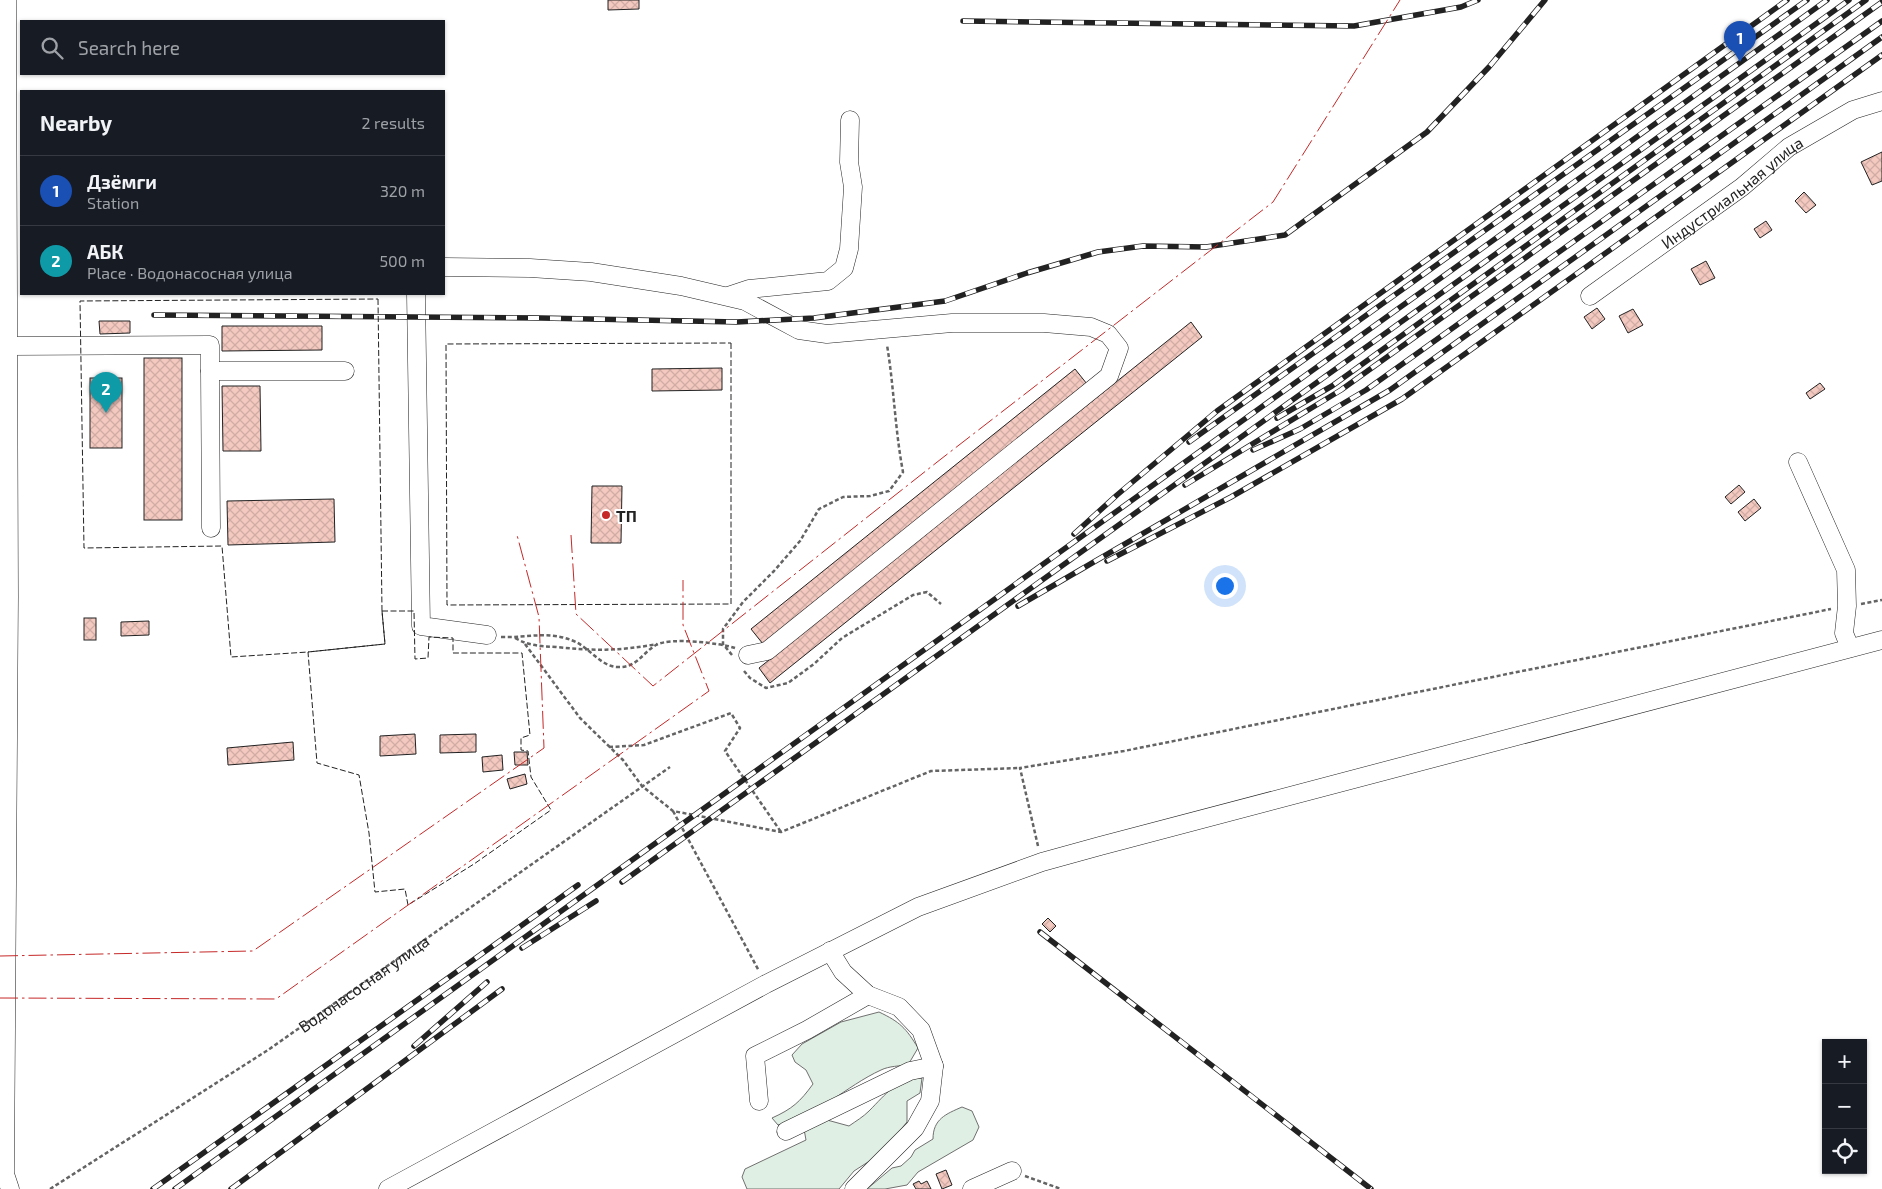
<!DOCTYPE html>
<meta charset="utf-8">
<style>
:root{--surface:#171b24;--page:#242831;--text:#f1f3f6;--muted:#9ea1a6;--line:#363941;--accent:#c62828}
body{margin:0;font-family:"Exo 2",sans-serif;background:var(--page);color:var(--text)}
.controls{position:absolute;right:15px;bottom:15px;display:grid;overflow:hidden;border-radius:0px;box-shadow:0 1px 4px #0004}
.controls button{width:45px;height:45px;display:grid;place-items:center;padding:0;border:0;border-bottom:1px solid var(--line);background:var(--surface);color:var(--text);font:25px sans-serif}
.you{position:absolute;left:1224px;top:585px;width:18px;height:18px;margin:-12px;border:4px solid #fff;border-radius:50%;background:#1a73e8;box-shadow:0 0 0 8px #1a73e833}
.badge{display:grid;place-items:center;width:32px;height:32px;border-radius:50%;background:var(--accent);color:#fff;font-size:16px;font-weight:700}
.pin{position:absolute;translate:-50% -41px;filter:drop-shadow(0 1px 2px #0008)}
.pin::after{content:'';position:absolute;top:26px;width:18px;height:15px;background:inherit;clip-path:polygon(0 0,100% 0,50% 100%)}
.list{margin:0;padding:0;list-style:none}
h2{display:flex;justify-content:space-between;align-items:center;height:65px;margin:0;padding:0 20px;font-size:21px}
h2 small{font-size:16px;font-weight:400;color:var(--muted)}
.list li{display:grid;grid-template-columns:32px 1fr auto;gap:15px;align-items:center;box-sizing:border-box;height:70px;padding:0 20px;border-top:1px solid var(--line)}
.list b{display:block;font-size:19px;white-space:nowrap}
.list p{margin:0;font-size:16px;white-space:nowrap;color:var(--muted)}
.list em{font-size:16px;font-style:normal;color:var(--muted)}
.icon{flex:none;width:28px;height:28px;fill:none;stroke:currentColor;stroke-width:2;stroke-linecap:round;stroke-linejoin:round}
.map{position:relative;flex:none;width:1882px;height:1189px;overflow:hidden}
.search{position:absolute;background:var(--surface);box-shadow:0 1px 4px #0004;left:20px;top:20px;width:425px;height:55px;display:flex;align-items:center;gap:12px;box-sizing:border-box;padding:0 18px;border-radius:0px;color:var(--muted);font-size:19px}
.panel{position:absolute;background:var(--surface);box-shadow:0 1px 4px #0004;left:20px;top:90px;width:425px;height:205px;border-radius:0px}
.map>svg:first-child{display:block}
.grass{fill:#e0efe3;stroke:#6f6f6f}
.building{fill:url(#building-cross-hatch);stroke:#222}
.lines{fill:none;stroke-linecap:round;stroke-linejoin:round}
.minor-casing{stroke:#222;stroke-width:19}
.path{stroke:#646464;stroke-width:2.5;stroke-dasharray:4 2.5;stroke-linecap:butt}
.minor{stroke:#fff;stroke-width:18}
.rail-casing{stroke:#222;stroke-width:5.5}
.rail{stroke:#fff;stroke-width:4;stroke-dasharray:11;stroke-linecap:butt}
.fence{stroke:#222;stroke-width:1;stroke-dasharray:6 2.5;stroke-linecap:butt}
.power{stroke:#c62828;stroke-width:1;stroke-dasharray:18 4 2.5 4;stroke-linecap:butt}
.poi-dot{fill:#c62828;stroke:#fff;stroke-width:2}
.labels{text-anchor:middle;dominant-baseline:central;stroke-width:4;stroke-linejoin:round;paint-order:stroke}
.street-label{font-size:16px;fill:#222;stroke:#fff}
.poi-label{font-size:16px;font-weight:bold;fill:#222;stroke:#fff;text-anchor:start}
</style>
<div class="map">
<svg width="1882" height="1189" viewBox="0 0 1882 1189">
<defs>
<pattern id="building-cross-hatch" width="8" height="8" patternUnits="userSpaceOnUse" patternTransform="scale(1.25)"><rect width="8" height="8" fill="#f3c9c0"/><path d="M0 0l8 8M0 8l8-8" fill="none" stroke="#d0aca5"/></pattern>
</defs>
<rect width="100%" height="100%" fill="#fff"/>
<g class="grass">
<path d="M879,1012C900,1022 906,1028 918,1048L908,1065C900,1066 889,1066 881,1070C846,1086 817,1117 778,1125L772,1118C792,1109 800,1102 813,1084L806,1070L795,1062L792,1055L802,1044L841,1022Z"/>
<path d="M922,1078L920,1093L907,1101V1122L882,1153L854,1171L839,1189H747L742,1177L745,1169L806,1140L804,1129L827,1120L849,1126C856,1121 863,1117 869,1111C886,1094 896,1079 922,1078Z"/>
<path d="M962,1107L972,1111L979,1127L973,1140L918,1172L907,1185L885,1189H867L892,1168L901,1166L911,1157L915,1150L933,1139C933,1119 946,1114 962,1107Z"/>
</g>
<g class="building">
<path d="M608,0H639V9L608,10Z"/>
<path d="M1882,152V181L1872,185L1861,162Z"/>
<path d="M1804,192L1816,205L1806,213L1795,201Z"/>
<path d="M1766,221L1772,230L1760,238L1754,229Z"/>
<path d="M1706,261L1715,278L1700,285L1691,269Z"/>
<path d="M1597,308L1605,319L1592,329L1584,317Z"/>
<path d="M1633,309L1643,325L1628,333L1619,316Z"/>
<path d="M99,321H130V333L100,334Z"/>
<path d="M1191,322L1202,337L770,683L759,668Z"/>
<path d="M222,326H322V350L222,351Z"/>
<rect x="144" y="358" width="38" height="162"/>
<path d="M722,368V390L652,391V369Z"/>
<path d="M1075,369L1087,384L763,644L751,629Z"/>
<rect x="90" y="378" width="32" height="70"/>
<path d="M1820,383L1825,389L1810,399L1806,393Z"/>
<path d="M222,386H260L261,451H223Z"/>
<path d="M1739,485L1745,492L1731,504L1725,497Z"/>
<path d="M592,486H622L621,543H591Z"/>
<path d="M334,499L335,542L228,545L227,501Z"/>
<path d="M1754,499L1761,508L1745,521L1738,512Z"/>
<rect x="84" y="618" width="12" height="22"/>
<path d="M149,621V635L121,636V622Z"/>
<path d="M415,734L416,754L380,756V736Z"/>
<path d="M476,734V752L440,753V735Z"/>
<path d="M293,742L294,760L228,765L227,748Z"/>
<path d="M514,752H527L528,765H515Z"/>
<path d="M502,755L503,770L483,772L482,757Z"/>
<path d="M525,774L527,784L510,789L507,779Z"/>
<path d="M1048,918L1056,926L1050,932L1042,924Z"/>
<path d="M946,1170L952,1185L942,1189L936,1174Z"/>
<path d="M919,1181L921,1184L927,1181L931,1189H916L913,1184Z"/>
</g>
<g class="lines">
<g class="minor-casing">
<g id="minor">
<path d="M7,0L9,596L5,1174L10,1189"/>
<path d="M444,267L530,268L591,272L681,286L745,301L799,330L827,334L952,323H1044L1091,327L1108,334L1119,348L1109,376L767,651L748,655"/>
<path d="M416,294L421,626L487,635"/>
<path d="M728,296L749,289L828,281L844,268L849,249L853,187L849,162L850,120"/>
<path id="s2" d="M1590,296L1742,187L1789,147L1853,110L1882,101"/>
<path d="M9,346L210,345V371H345"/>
<path d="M210,371L211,528"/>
<path d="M1798,462L1846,570L1847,606L1844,633L1850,648"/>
<path d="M830,951L843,972L868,995L899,1007L921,1030L934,1066L930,1101L915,1128L854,1189"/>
<path d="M759,1101L755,1056L807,1030L868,995"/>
<path d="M786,1131L910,1071L934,1066"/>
<path d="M388,1189L766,984L918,907L1042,862L1100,846L1882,640"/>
<path d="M972,1189L1012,1171"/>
</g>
</g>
<g class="path">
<path d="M1861,604L1882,600"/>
<path d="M501,637C529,638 549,630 576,642C590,649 602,667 618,667C637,668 642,653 656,645C670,637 720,643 735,648"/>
<path d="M515,638C529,646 540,646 556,647C592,651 621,651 657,644"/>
<path d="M525,644L580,718L623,760L642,786L673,811L781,832L931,771L1020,768"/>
<path d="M732,655L723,644V629L743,602L774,571L800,541L819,509L843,497L870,496L889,491L903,472C895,430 894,387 887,345"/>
<path d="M744,671L750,678L766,688L788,683L814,664L842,638L913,595L927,592L941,604"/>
<path d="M609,747L644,745L731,713L740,728L725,751L781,832"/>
<path d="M673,811L759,971"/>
<path d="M1038,846L1020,768L1124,751L1831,609"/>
<path d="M1025,1176L1061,1189"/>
<path id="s1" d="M50,1189L268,1050L670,767"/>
</g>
<use href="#minor" class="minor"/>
<g class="rail-casing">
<g id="rail">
<path d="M963,21L1354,26L1461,7L1478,0"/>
<path d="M154,315L541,318L737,322L814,318L945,301L1027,273L1098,252L1143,246L1206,247L1285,235L1427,132L1489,67L1545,0"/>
<path d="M1277,418L1332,386L1866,0"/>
<path d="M1189,442L1807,0"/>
<path d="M1253,450L1300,429L1366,390L1882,21"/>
<path d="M1185,485L1341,390L1882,2"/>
<path d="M1074,534L1117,495L1217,411L1787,0"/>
<path d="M1107,561L1231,497L1402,399L1882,55"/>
<path d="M1018,606L1390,390L1882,37"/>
<path d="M622,882L1849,0"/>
<path d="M1040,932L1371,1189"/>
<path d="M522,948L596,901"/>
<path d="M414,1046L487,982"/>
<path d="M153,1189L578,885"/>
<path d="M175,1189L1827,0"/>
<path d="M231,1189L502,989"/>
</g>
</g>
<use href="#rail" class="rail"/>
<g class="fence">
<path d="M378,299L382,611L385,644L308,652L231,657L222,546L84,548L80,301Z"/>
<path d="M731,343V604L447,605L446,344Z"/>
<path d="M382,611H414L415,659L428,658L429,637L453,638V653H522L530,735L521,738V750L528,751L531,777L551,810L474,864L408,905L405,889L375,892L369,833L359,775L317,763L308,652L385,644Z"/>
</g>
<g class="power">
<path d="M571,535L576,614L653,686L941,459L1273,202L1400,0"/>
<path d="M0,956L253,951L544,748L539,617L517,535"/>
<path d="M0,998L276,999L709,691L683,625V580"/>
</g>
</g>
<circle class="poi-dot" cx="606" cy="515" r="5"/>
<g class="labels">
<g class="street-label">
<text stroke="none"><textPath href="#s2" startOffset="176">Индустриальная улица</textPath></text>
<text stroke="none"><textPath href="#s1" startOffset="375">Водонасосная улица</textPath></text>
</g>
<g class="poi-label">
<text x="616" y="515">ТП</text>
</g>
</g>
</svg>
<div class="controls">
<button>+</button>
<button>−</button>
<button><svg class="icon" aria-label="locate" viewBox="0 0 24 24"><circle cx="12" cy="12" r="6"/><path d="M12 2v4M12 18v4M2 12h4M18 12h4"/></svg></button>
</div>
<div class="you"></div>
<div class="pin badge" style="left:1740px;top:62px;background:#1a4fb4">1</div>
<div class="pin badge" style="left:106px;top:413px;background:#0f9aa8">2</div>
<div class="search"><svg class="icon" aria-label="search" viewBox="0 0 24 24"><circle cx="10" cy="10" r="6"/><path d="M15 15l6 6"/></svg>Search here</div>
<section class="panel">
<h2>Nearby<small>2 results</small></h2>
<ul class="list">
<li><span class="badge" style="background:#1a4fb4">1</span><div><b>Дзёмги</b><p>Station</p></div><em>320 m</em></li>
<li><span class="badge" style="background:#0f9aa8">2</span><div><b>АБК</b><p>Place · Водонасосная улица</p></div><em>500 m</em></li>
</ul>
</section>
</div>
